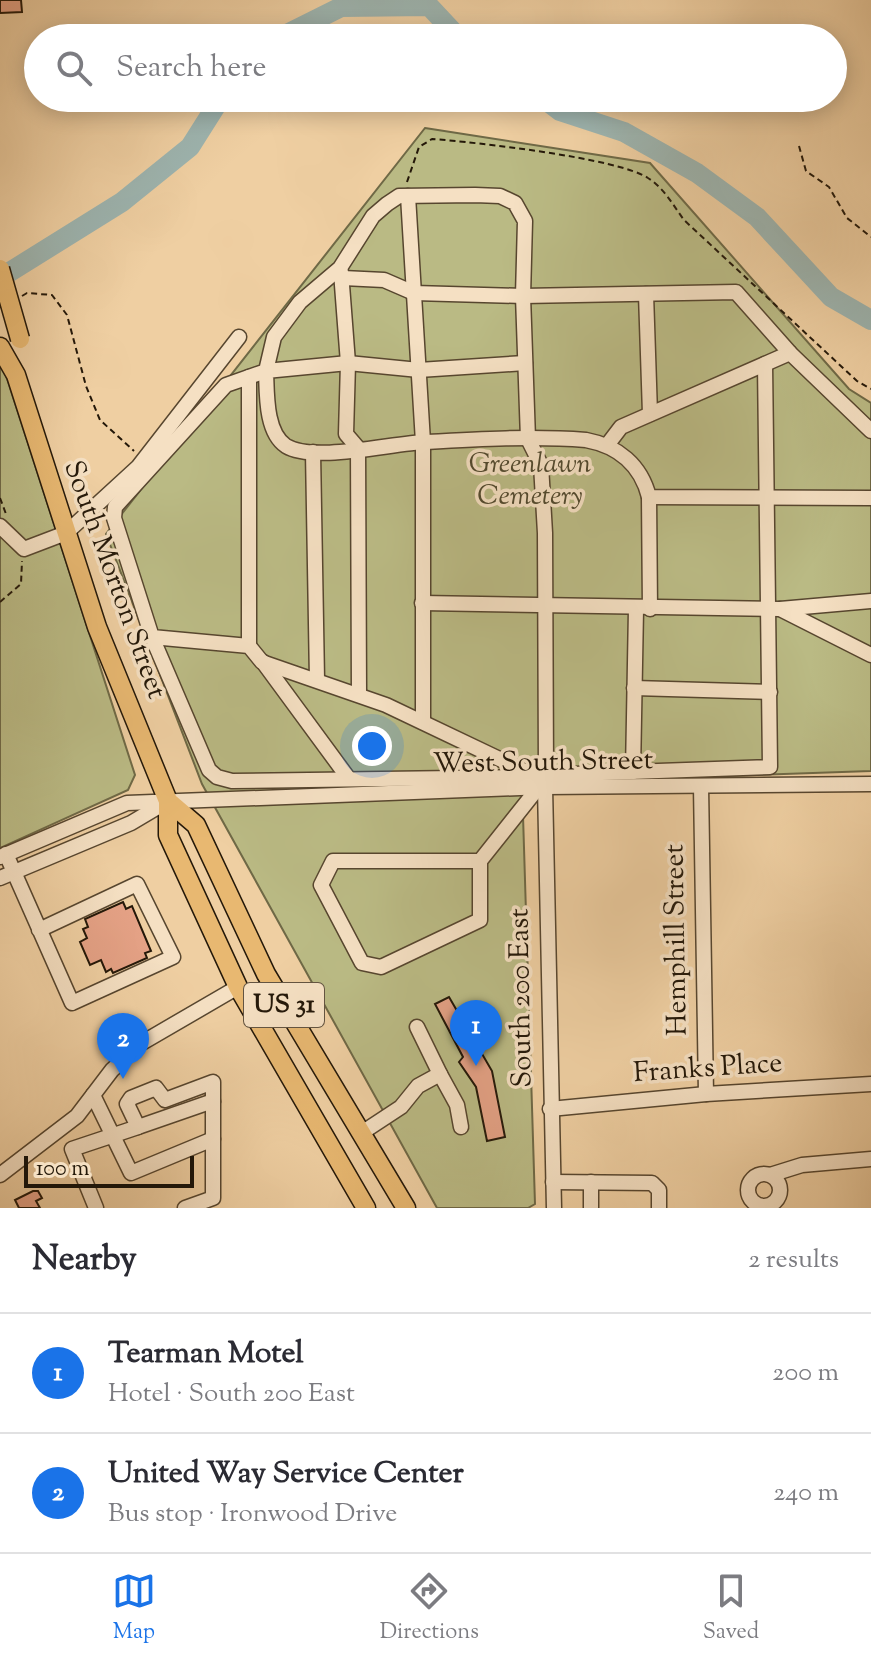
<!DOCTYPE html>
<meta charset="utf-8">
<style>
:root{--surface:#fff;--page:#f2f2f3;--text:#2b2b33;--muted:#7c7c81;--line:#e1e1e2;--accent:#1a73e8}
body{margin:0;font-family:"Sorts Mill Goudy",serif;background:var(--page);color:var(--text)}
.scale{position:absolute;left:24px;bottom:20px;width:170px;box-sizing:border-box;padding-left:8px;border:4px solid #241809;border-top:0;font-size:22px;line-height:28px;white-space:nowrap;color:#241809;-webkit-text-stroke:6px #f5e0c3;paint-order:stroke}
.you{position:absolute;left:372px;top:746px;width:28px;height:28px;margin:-20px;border:6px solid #fff;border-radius:50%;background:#1a73e8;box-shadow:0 0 0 12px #1a73e833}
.badge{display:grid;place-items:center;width:52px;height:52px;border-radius:50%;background:var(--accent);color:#fff;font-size:26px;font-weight:700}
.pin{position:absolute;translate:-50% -66px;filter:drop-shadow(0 2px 4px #0008)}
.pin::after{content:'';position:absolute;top:42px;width:28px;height:24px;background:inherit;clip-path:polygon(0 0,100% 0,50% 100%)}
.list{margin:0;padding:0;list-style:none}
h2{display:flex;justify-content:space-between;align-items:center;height:104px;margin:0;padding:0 32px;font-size:34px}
h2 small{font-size:26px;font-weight:400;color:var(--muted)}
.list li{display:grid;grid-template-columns:52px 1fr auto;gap:24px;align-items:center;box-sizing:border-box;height:120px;padding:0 32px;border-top:2px solid var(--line)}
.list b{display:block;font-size:30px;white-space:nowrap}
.list p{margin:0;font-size:26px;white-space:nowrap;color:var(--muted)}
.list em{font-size:26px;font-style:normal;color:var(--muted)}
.icon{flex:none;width:44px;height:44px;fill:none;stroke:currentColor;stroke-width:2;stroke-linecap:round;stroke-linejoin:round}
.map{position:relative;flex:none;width:871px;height:1208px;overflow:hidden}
.search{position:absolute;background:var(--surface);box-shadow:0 4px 20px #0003;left:24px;right:24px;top:24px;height:88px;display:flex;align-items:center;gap:20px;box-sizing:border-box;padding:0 28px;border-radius:44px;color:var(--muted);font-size:30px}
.sheet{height:344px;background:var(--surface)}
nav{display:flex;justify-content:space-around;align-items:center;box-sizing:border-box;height:112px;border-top:2px solid var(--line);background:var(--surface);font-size:22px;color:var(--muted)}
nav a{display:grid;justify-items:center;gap:4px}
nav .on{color:var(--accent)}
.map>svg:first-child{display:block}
.green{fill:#baba84;stroke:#6f6946;stroke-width:2}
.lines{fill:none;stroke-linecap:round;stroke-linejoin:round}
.river{stroke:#9db4af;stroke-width:20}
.building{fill:#e5a286;stroke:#241809;stroke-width:2}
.minor-casing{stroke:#57462f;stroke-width:17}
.major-casing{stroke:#241809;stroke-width:21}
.path{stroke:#241809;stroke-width:2;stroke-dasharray:6 4;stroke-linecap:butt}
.minor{stroke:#f5e0c3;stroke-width:14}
.major{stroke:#e8b871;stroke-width:18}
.major-bridge-casing{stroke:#241809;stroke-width:21;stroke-linecap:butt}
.major-bridge{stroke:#e8b871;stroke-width:18}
.labels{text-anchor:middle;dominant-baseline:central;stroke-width:7;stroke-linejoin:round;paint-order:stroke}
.shield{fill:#f5e0c3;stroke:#635441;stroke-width:2}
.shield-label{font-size:26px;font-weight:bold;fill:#241809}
.park-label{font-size:28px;font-style:italic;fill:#51492e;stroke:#f5e0c3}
.street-label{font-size:28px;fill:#241809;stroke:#f5e0c3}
</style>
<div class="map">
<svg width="871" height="1208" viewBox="0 0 871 1208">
<rect width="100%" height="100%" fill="#efcfa2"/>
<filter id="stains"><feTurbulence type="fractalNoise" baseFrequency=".0025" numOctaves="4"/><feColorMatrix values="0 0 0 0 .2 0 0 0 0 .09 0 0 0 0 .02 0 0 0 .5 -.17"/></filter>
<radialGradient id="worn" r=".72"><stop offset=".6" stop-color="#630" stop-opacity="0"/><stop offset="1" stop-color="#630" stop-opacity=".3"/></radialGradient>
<g class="green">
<path d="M425,128L650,163L849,389L871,403V771L522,783L535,1204L528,1208H437L202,784L106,534Z"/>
<path d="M0,357L135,775L128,790L0,848Z"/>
</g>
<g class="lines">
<g class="river">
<path d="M279,38L341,7L429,6L459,38"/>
<path d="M543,98L560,111L624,132L697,173L757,217L831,297L871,320"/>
<path d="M0,278L122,202L190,147L221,98"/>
</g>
</g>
<g class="building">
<path d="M0,0H21L22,12L0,13Z"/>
<path d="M123,902L126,909L132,906L151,951L145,953L147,958L113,973L111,969L106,972L101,960L90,965L80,942L87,938L83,929L88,927L85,919Z"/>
<path d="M449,997L492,1071L505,1137L487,1141L476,1087L459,1062L463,1057L435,1004Z"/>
<path d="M33,1191H38L42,1198L36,1201L40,1208H19L15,1200Z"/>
</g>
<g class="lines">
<g class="minor-casing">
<g id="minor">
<path d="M408,196L423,442V722"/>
<path d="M341,272L348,363L346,434L358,448L359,694"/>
<path d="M343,278L384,280L414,293L523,296L736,292L790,353L871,431"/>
<path d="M646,294L650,414"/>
<path d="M525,363L419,370L348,363L266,371C267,392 265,432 286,446C314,463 392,443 426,442C479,439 533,436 586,440C618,446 641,465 649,497L871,498"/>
<path d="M249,377V646"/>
<path d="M608,444L621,427L790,353"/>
<path d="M313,452L317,680"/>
<path d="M649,497L650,609"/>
<path d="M0,526L24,549L66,533L138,467L239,337"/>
<path d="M422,603L780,609L871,655"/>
<path d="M780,609L871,601"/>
<path d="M152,637L209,770L217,777L232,781L531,777"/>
<path d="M263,662L349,779"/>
<path d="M634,688L770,692"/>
<path d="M633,772L636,609"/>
<path d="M701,786L706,1094"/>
<path d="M6,854L72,1003L173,957L137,884L39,930"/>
<path d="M0,857L127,803L545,787L871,784"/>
<path d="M480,861V920L381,967L362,963L321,885L333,861H480L538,788"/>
<path d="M0,878L131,823L163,804"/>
<path d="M440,1074L457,1105L461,1127"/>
<path d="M93,1095L131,1173L213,1139"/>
<path d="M550,1109L706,1094L871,1084"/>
<path d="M138,1127L213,1101"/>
<path d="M363,1132L401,1107L418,1086L440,1074L417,1027"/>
<circle cx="764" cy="1190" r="16"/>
<path d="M0,1175L77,1116L112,1070L140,1044L238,987"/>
<path d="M770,1175L802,1165L871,1159"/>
<path d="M553,1182L652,1183L659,1190V1208"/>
<path d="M591,1182V1208"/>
<path d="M96,1208L72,1149L138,1127L127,1104L131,1098L156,1088L165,1100L213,1082V1198L185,1208"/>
<path d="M554,1208L545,787L546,775L545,533L541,465L528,439L523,296L525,221L515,203L500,196L475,195L399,196L387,204L373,216L340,268L300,302L274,337L266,371L226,385L115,507L114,518L152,637L249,646L262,662L386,705L535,776L546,775L770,767L765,364"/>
</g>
</g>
<g class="major-casing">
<g id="major">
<path d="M0,347L16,375L97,627L168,801V835L238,987L366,1208"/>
<path d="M168,801L196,825L266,974L406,1208"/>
</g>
</g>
<g class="path">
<path d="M799,146L806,171L829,187L847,218L871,237"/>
<path d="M407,182L419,147L432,139C474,142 618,158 648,178C664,188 673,205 684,220L857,381L871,389"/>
<path d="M22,296L27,293L52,295L67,315L86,386L100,420L134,451"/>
<path d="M0,498L6,514"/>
<path d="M0,602L21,584L22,561"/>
</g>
<use href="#minor" class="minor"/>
<use href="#major" class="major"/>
<g class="major-bridge-casing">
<path id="major-bridge" d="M0,269L20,339"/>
</g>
<use href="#major-bridge" class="major-bridge"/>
</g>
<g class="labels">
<rect class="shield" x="244" y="983" width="80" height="44" rx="6"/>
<g class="shield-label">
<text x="284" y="1005">US 31</text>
</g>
<g class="park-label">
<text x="530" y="465">Greenlawn<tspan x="530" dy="32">Cemetery</tspan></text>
</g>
<g class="street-label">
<text transform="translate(114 580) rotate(70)">South Morton Street</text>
<text transform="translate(543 763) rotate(-1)">West South Street</text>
<text transform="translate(677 940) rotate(-91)">Hemphill Street</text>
<text transform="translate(522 998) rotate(-91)">South 200 East</text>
<text transform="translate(708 1069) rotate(-4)">Franks Place</text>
</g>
</g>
<rect width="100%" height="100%" filter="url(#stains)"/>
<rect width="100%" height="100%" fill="url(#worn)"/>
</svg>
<div class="scale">100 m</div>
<div class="you"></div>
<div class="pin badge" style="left:476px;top:1066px">1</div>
<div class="pin badge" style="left:123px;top:1079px">2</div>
<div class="search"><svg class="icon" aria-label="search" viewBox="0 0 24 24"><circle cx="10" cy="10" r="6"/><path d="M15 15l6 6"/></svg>Search here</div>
</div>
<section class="sheet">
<h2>Nearby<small>2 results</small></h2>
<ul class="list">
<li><span class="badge">1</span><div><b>Tearman Motel</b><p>Hotel · South 200 East</p></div><em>200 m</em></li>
<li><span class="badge">2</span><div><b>United Way Service Center</b><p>Bus stop · Ironwood Drive</p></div><em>240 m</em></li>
</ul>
</section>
<nav>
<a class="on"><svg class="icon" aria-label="map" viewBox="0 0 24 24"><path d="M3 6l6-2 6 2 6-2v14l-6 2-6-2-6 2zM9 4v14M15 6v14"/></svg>Map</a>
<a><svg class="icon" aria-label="directions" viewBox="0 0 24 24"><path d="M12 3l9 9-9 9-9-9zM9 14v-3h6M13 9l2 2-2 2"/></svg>Directions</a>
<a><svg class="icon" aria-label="saved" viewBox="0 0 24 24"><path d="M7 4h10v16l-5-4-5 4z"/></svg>Saved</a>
</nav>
